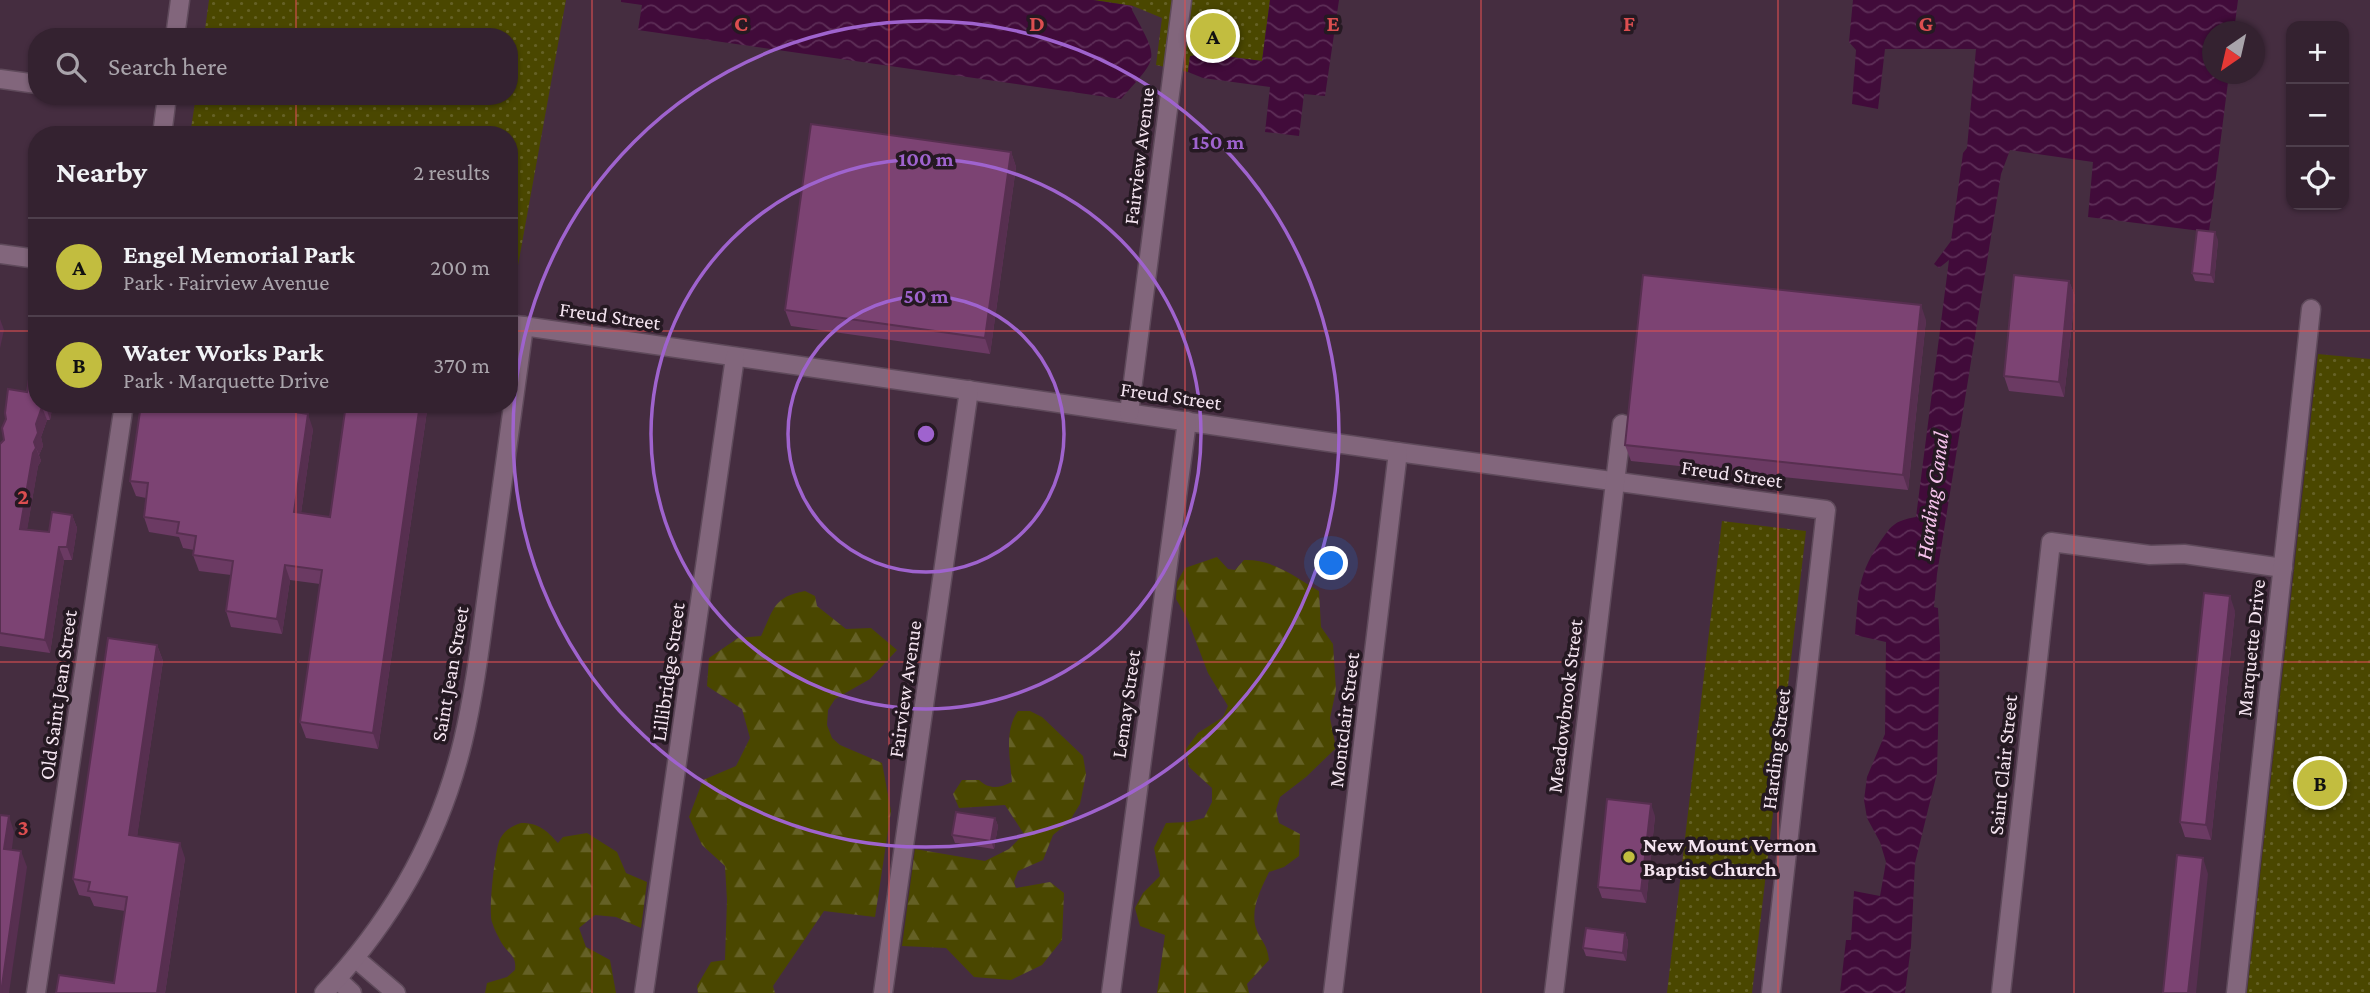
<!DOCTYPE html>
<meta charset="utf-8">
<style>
:root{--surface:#342230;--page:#3f2f3c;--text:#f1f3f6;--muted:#a9a4ab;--line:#4e3f4c;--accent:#c2bd3f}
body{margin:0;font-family:"Crimson Pro",serif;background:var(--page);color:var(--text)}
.controls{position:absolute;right:21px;top:21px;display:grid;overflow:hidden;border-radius:14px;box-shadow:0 2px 5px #0004}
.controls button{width:63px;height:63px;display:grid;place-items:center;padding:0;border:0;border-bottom:2px solid var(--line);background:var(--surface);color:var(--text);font:35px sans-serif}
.compass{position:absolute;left:2202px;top:21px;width:63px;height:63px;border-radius:50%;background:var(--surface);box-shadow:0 2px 5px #0004;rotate:214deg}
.you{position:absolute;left:1332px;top:564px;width:24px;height:24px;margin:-18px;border:5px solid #fff;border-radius:50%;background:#1a73e8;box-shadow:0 0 0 10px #1a73e833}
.badge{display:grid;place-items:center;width:46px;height:46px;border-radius:50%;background:var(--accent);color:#111;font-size:23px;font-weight:700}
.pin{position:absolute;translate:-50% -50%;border:4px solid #fff;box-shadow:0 2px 7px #0006}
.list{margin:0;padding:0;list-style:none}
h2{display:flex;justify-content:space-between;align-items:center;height:91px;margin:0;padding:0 28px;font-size:30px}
h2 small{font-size:23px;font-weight:400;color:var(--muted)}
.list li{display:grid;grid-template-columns:46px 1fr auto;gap:21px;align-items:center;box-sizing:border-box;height:98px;padding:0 28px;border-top:2px solid var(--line)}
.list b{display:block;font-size:26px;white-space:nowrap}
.list p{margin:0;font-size:23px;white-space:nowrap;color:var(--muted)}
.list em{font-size:23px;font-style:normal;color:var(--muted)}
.icon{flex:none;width:38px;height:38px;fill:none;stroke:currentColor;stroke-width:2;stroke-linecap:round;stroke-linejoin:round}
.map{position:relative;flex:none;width:2370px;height:993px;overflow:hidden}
.search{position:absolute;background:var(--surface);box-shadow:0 2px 5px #0004;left:28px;top:28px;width:490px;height:77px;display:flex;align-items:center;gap:18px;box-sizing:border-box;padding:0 24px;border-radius:28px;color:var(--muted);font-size:26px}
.panel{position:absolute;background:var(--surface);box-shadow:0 2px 5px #0004;left:28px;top:126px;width:490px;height:287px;border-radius:28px}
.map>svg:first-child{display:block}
.grass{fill:url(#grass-dots)}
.forest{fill:url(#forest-firs)}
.water{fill:url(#water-waves)}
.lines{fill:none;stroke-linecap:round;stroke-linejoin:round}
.minor-casing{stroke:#5f4a5b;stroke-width:21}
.minor{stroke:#82667c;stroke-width:18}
.wall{fill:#6b3a63}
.shaded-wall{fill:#572f50}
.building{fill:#7c4373;stroke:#572f50;stroke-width:2}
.grid{fill:none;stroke:#dc4e50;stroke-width:2;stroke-opacity:0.55}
.ring{fill:none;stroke:#9f63ce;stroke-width:3.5}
.poi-dot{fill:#c2bd3f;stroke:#251922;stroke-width:2.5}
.labels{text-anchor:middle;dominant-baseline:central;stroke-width:7;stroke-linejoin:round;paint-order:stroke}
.street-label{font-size:21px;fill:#f4e4f0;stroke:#251922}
.poi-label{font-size:21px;font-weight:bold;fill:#f4e4f0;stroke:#251922;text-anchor:start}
.water-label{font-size:23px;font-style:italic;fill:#f6c3ec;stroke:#251922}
.grid-label{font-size:23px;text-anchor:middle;font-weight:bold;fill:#dc4e50;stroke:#251922;stroke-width:7;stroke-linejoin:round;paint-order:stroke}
.centre{fill:#9f63ce;stroke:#251922;stroke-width:3.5}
.ring-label{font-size:21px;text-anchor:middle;font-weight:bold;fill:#9f63ce;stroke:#251922;stroke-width:7;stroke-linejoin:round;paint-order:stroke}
</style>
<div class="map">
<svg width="2370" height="993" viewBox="0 0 2370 993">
<defs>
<pattern id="grass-dots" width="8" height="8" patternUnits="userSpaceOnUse" patternTransform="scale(1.75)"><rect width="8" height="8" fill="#4a4700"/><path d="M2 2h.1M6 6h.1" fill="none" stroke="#656126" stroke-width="1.8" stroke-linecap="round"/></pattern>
<pattern id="forest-firs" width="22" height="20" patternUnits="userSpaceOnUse" patternTransform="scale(1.75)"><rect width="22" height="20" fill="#4a4700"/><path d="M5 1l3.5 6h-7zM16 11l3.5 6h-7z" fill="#656126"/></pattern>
<pattern id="water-waves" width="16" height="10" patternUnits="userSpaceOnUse" patternTransform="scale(1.75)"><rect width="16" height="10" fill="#410b3a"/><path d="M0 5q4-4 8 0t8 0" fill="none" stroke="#5d2e57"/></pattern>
</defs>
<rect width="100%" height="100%" fill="#452d40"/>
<g class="grass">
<path d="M209,0H566L515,282H509V135H190L196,96H509V37H204Z"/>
<path d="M1093,0H1270L1262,61L1207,54L1190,56L1188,72L1156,65L1162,18L1133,6Z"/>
<path d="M2318,354L2370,359V993H2247Z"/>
<path d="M1722,521L1806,531L1752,993H1667Z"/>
</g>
<g class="forest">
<path d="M1217,557L1228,569L1235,570L1244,560C1273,559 1295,577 1319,591L1321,627L1333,644L1336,690L1330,718L1336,748L1306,777L1280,797L1276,810L1279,823L1300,834L1299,856L1284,867L1269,872C1261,889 1250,909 1256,928C1260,941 1267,942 1269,960L1247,984L1249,993H1157L1165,935L1140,926L1135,908L1143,893L1160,876L1154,848L1166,823L1188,822L1204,818L1212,802V788L1189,767L1186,749L1198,733L1223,717L1228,706L1208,673L1187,618L1176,599L1177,582L1185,568Z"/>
<path d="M805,591L815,596L817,606L846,629L871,628L897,650L870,679L835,699L828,710L827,725L832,738L840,745L882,763L891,811L875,917L824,911L773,986L775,993H698L697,986L711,962L725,960L727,900L725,866L702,845L689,817L703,780L736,766L750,738L742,709L707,686L709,658L738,638L761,636C774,609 773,597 805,591Z"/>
<path d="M1018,711H1030L1042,717L1083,756L1086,774L1080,804L1069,822L1053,835L1043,860L1018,871L1014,882L1016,888L1050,882L1064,893L1062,940L1042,965L1011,980L974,977L946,948L902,946L915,849L985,861L1009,849L1024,834L1005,805L959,808L953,794L962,780H979C990,790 999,788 1012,782C1010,759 1004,730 1018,711Z"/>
<path d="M521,823C539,823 546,830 558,843L563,837L587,833L617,852L626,873L647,882L641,928L616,917L595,915L579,928L586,947L610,960L616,993H485L487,983L507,977L515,970C517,955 508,954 501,942C498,936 494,929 492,922C488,912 495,849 500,839C505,830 512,826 521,823Z"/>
</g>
<g class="water">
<path d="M621,0H1093L1133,6L1132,10C1159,61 1160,55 1121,99L638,30L642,5L621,2Z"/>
<path d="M1270,0H1339L1325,96L1304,94L1299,136L1265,132L1270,87L1203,78L1188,72L1190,56L1208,54L1262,61Z"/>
<path d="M1853,0H2238L2234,31L2212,32V74H2229L2209,232L2088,217L2093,162L2010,150L2001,174L1937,574L1934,607L1938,608L1940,646L1937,773L1915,863L1911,946L1905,993H1840L1846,940H1851L1854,891L1880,896L1886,862L1880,842L1867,818L1864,800L1867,777L1885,734L1886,642L1855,635C1858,598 1857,577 1878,545C1891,526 1893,521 1916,517L1949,260L1939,268L1934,264L1951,241L1963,153L1967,148L1976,49H1885L1878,109L1852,104L1856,50L1849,42Z"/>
</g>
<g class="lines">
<g class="minor-casing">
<g id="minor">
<path d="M175,37L180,0"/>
<path d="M0,79L37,84"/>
<path d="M162,135L167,96"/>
<path d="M0,254L37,259"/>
<path d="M509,324L1398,452L1826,510L1771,993"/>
<path d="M1129,413L1182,0"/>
<path d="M355,958L396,993"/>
<path d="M337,979L352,993"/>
<path d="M36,993L124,404"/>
<path d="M324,993C392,921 440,837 463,741C476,686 482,629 490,573C501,491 513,408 524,326"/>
<path d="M644,993L735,357"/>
<path d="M883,993L969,390"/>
<path d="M1111,993L1187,421"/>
<path d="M1333,993L1398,452"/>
<path d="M1554,993L1622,424"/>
<path d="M2001,993L2051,542L2150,555L2184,554L2283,568"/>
<path d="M2236,993L2311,309"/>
</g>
</g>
<use href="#minor" class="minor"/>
</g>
<g class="wall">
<path d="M1011,152L1016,167L990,354L791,326L785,310Z"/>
<path d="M2218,240L2214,283L2195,281L2192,273Z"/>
<path d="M2069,281L2075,296L2064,397L2009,391L2004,376Z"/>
<path d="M1926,320L1908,490L1631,461L1625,445Z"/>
<path d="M37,404H55V409H52L50,420H47L41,437L43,446L39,455L41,461L38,466L27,529L49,532L72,515L77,528L72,560H64L50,653L0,646V444Z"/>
<path d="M141,404H258V406L313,429L301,513L330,517L346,404H428L378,749L306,738L300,722L320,584L290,580L282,634L231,627L226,611L231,575L199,571L193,555L194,550L183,548L179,537L149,532L144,517L146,498L136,496L130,481Z"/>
<path d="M2235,611L2211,840L2185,837L2180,822Z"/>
<path d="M157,645L163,661L137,836L185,858L165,993H56L114,983L125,911L94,906L90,897L79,895L73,879Z"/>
<path d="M1655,816L1646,903L1602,898L1598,887Z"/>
<path d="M995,818L998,826L994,849L955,843L952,835Z"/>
<path d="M1625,933L1628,941L1626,961L1586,956L1583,948Z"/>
</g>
<g class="shaded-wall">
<path d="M1011,152L1016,167L990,354L985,338Z"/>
<path d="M2215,232L2218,240L2214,283L2211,275Z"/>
<path d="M2069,281L2075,296L2064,397L2059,382Z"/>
<path d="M1921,305L1926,320L1908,490L1903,475Z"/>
<path d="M0,319L4,330L0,348Z"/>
<path d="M46,404H50L52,409L50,420L46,407Z"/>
<path d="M420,404H428L378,749L373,733Z"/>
<path d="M42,407L47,420L41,437L43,446L39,455L34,442L36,424Z"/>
<path d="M308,414L313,429L299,527L294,512Z"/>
<path d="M36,448L41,461L38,466L25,542L20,529L33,453Z"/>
<path d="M72,515L77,528L72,560L67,547Z"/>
<path d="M59,547L64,560L50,653L45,640Z"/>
<path d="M285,565L290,580L282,634L277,619Z"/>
<path d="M2230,596L2235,611L2211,840L2206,825Z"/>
<path d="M157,645L163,661L135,851L129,835Z"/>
<path d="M1651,804L1655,816L1646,903L1641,891Z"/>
<path d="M9,816L14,832L10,864L4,849Z"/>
<path d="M995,818L998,826L994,849L991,841Z"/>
<path d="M180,843L185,858L165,993H157Z"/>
<path d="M21,851L27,867L9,993H1Z"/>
<path d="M2203,858L2208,874L2196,993H2188Z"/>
<path d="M1625,933L1628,941L1626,961L1623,953Z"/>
</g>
<g class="building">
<path d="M811,124L1011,152L985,338L785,310Z"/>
<path d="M2197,230L2215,232L2211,275L2192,273Z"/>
<path d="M1643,275L1921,305L1903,475L1625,445Z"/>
<path d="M2014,275L2069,281L2059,382L2004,376Z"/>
<path d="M34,346H37V404H46V407H42L36,424L38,433L34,442L36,448L33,453L20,529L49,532L52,512L72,515L67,547H59L45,640L0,633V444L4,440L2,428L6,419L5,413L8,389L27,392Z"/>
<path d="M141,404H250V405L308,414L294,512L330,517L346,404H420L373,733L300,722L322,570L285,565L277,619L226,611L233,561L193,555L196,536L177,533L179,522L144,517L148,483L130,481Z"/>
<path d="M2204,593L2230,596L2206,825L2180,822Z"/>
<path d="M108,638L157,645L129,835L180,843L157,993H56L59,975L114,983L127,897L88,891L90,882L73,879Z"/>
<path d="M1607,799L1651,804L1641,891L1598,887Z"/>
<path d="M956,812L995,818L991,841L952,835Z"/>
<path d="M0,815L9,816L4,849L21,851L1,993H0Z"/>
<path d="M2177,855L2203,858L2188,993H2163Z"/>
<path d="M1586,928L1625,933L1623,953L1583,948Z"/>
</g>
<path class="grid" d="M296,0V37M592,0V993M889,0V993M1185,0V993M1481,0V993M1778,0V993M2074,0V993M296,96V135M0,331H37M509,331H2370M296,404V993M0,662H2370"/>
<g class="ring">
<circle cx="926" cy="434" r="138"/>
<circle cx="926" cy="434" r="275"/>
<circle cx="926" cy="434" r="413"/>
</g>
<circle class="poi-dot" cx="1629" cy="857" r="7"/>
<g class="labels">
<g class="street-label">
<text transform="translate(1139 156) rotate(-83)">Fairview Avenue</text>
<text transform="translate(610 316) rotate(8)">Freud Street</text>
<text transform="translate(1171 396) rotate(8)">Freud Street</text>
<text transform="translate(1732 474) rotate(8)">Freud Street</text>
<text transform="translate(2251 648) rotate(-84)">Marquette Drive</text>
<text transform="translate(668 672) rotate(-82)">Lillibridge Street</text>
<text transform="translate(450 674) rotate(-80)">Saint Jean Street</text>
<text transform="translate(905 689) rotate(-82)">Fairview Avenue</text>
<text transform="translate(58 695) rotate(-82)">Old Saint Jean Street</text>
<text transform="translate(1126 704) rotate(-82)">Lemay Street</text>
<text transform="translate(1565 706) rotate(-83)">Meadowbrook Street</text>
<text transform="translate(1344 720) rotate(-83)">Montclair Street</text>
<text transform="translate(1776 749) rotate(-83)">Harding Street</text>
<text transform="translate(2003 765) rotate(-84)">Saint Clair Street</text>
</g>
<g class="poi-label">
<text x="1643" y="845">New Mount Vernon<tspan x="1643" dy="24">Baptist Church</tspan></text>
</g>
<g class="water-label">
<text transform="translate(1932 496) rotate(-82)">Harding Canal</text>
</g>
</g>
<g class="grid-label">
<text x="741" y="31">C</text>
<text x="1037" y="31">D</text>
<text x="1333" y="31">E</text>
<text x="1629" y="31">F</text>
<text x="1926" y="31">G</text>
<text x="23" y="504">2</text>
<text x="23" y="835">3</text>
</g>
<circle cx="926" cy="434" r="10" class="centre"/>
<g class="ring-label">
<text x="1218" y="149">150 m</text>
<text x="926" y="166">100 m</text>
<text x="926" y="303">50 m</text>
</g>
</svg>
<div class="controls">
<button>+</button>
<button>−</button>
<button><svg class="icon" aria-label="locate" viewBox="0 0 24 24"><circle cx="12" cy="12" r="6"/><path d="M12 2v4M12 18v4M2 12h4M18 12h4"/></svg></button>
</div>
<svg class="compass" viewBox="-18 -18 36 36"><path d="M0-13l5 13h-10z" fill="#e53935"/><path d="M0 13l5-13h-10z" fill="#a9a4ab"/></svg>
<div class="you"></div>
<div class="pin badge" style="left:1213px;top:36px">A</div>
<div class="pin badge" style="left:2320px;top:783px">B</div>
<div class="search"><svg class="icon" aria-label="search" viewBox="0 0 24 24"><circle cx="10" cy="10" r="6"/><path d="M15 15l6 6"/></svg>Search here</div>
<section class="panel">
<h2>Nearby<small>2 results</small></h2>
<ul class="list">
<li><span class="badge">A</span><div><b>Engel Memorial Park</b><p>Park · Fairview Avenue</p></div><em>200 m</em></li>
<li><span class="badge">B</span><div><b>Water Works Park</b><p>Park · Marquette Drive</p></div><em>370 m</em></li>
</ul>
</section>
</div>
